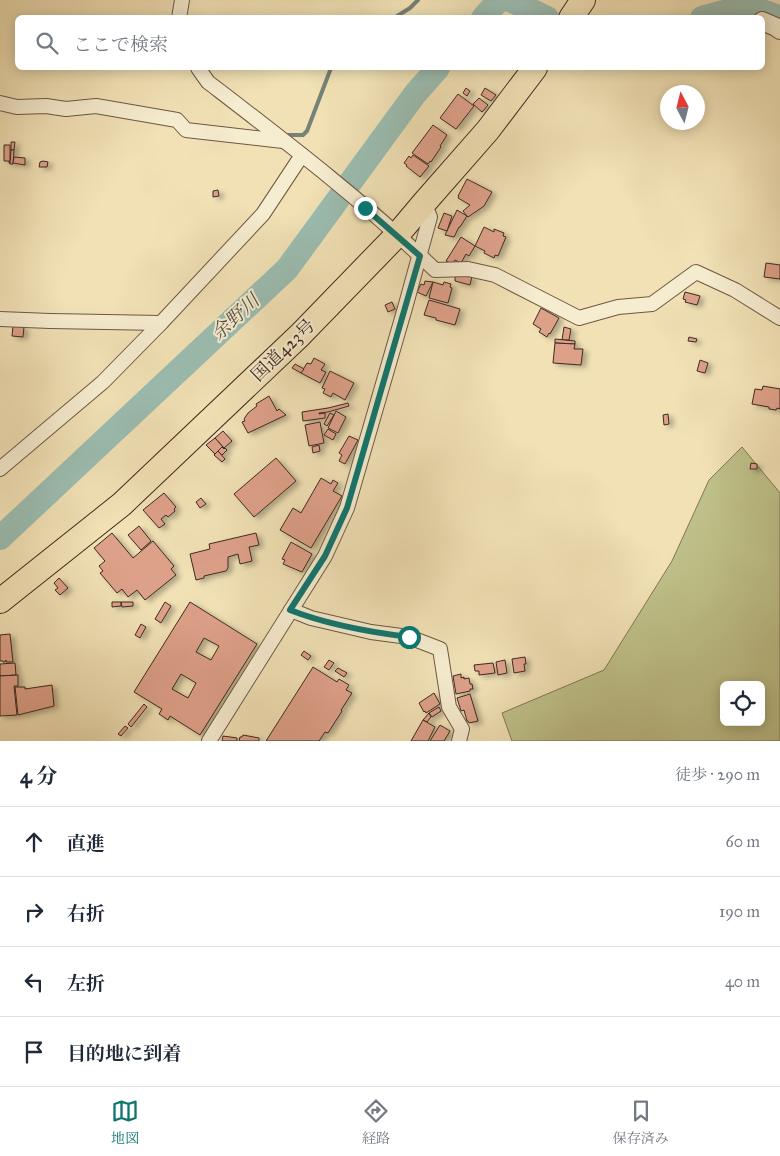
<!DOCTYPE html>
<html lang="ja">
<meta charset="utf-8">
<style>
:root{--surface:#fff;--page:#f2f2f3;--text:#1f2937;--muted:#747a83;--line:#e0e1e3;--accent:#0f766e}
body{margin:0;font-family:"IM FELL Great Primer","Noto Serif JP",serif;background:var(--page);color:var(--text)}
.controls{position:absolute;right:15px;bottom:15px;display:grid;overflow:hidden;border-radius:8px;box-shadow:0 2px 12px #0003}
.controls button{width:45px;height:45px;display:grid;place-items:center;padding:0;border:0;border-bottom:1px solid var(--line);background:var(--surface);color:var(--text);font:25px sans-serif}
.compass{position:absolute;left:660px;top:85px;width:45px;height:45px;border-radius:50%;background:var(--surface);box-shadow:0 2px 12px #0003;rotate:353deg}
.stop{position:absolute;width:15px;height:15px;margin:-11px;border:4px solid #0f766e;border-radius:50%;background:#fff}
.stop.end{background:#0f766e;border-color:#fff;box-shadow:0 1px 5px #0008}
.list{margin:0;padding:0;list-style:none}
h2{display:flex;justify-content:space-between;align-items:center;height:65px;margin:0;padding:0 20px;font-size:21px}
h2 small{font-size:16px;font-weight:400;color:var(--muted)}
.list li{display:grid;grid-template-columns:32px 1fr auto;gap:15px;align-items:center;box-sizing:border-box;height:70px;padding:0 20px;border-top:1px solid var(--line)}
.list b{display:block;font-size:19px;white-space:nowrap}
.list em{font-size:16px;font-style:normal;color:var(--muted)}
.icon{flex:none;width:28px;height:28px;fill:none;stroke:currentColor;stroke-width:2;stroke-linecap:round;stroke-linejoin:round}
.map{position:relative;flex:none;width:780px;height:741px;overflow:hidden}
.search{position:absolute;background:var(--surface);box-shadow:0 2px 12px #0003;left:15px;right:15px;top:15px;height:55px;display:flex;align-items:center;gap:12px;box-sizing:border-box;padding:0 18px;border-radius:8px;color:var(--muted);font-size:19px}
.sheet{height:345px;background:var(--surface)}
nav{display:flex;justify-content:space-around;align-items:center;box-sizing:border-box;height:70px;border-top:1px solid var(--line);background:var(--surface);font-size:14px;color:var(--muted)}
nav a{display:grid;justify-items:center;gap:2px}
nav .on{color:var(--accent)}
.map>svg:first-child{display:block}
.green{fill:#bfc18a;stroke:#7f7655;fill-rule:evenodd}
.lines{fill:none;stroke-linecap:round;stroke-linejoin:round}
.stream{stroke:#768277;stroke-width:4}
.river{stroke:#9bbdb1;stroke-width:24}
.building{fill:#dda089;stroke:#3f2a20;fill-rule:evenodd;filter:url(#shadow)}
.minor-casing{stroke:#6c5845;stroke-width:16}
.tertiary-casing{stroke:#6c5845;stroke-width:20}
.trunk-casing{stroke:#3f2a20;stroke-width:26}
.minor{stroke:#f6eccf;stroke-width:14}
.tertiary{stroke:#f6eccf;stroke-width:18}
.trunk{stroke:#f1e1b5;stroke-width:24}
.route{stroke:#0f766e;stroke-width:6}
.labels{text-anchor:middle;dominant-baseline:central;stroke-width:4;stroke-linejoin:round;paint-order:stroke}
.street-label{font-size:18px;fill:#3f2a20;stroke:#f6eccf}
.water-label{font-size:19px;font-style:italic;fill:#564f44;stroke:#f6eccf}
</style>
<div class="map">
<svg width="780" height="741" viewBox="0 0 780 741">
<defs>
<filter id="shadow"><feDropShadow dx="4.5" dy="2.5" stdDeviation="2.5" flood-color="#0004"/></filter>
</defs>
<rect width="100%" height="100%" fill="#f1e1b5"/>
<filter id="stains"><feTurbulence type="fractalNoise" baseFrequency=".004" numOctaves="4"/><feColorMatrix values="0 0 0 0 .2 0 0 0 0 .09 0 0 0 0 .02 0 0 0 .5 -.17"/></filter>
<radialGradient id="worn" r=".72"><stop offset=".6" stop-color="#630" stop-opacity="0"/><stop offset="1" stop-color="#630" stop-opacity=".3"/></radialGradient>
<path class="green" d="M742,447L780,493V741H512L502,713L604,670L672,561L709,480ZM724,685H761V722H724Z"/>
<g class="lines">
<g class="stream">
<path d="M394,18L410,8L418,0"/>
<path d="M288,135H303L307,131L331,68"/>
</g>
<g class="river">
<path d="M510,0L547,18"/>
<path d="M483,18L499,0"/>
<path d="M702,18C733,9 749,3 780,18"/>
<path d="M0,538L287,269L415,94L438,68"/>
</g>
</g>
<g class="building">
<path d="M466,88L470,91L467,96L463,93Z"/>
<path d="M485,88L496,95L491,101L481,95Z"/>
<path d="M458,94L474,106L456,129L440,118Z"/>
<path d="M479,98L488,105L482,112L473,104Z"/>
<path d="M433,125L447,135L440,146L441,147L431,162L430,161L428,164L412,153Z"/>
<path d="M11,142H15L14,150H11Z"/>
<path d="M4,145H10V163H9V161H4Z"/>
<path d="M11,150H14L13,164H10Z"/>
<path d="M413,155L429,166L420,177L406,166L407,165L404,163L409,156L411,158Z"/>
<path d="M14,157L25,158V165L13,163Z"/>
<path d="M43,161L48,162L47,167H39L40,162Z"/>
<path d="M467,179L492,192L484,206L468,217L463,211L470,205L458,198L459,196H458Z"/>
<path d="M218,190L219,196L213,197V191Z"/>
<path d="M457,210L467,216L460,227H459L454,237L445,235Z"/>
<path d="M444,213L452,216L447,231L438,228Z"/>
<path d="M484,227L494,232V229L504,233L503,236L506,237L498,256L495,255L494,258L484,253L485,251L475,246Z"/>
<path d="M461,237L475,246L469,256L466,254L461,263L455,260L452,264L446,261Z"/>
<path d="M766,263L780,265V279L764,277Z"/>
<path d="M455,274L472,276L470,285L455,281Z"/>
<path d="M425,281L433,282L426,296L417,292L421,284L424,285Z"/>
<path d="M433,282L443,285L444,282L451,284L450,287L452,288L448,303L429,298Z"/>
<path d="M685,292L700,296L697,305L685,302L686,300L683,299Z"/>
<path d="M429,300L460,309L455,325L436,320V318L424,315Z"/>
<path d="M392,302L395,309L388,312L385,305Z"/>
<path d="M541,308L559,318L550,334L549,333L547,337L539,332L541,329L533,324Z"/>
<path d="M13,326L24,327L23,337L12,336Z"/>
<path d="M564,327L571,329L569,340H562Z"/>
<path d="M689,337L697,339L696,342L688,341Z"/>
<path d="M555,339L575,341V344L555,343Z"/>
<path d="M555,343L575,344L574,349H583L581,365L553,363Z"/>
<path d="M314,358L325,364L321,370L326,372L320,383L301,373L307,363L311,364Z"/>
<path d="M700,360L708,363L705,373L697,371Z"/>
<path d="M295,364L304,369L301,373L292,368Z"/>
<path d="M330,371L354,383L345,400L333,393L331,397L323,393L325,389L322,388Z"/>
<path d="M763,386L780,389V409L777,408L776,410L769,409V407L752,404L755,389L762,390Z"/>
<path d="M269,396L277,411L279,409L286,415L248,433L242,422L245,421L244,419L248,413L257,406L256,404Z"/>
<path d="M348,403L349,406L328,412L319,413V414L325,413V418L303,421L302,412L328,408Z"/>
<path d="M336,411L346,417L338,433L328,428Z"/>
<path d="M330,413L334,415L327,426L324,424Z"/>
<path d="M668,414L669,424L664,425L663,415Z"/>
<path d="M320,422L324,443L309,446L305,425Z"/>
<path d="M328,429L336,434L333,440L324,435Z"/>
<path d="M223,431L232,441L224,448L215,438Z"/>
<path d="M349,436L358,440L345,464L339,461L342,455L339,453Z"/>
<path d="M215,438L223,447L215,454L206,445Z"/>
<path d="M319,445L320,451L313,453L312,447Z"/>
<path d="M222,447L224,449L225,448L227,450L222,455L218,451Z"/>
<path d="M218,451L225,459L222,462L214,455Z"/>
<path d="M276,458L296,481L254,517L234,494Z"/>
<path d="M751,463L757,464V469H750Z"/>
<path d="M321,478L331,484L333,480L338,483L333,491L342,496L311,548L280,530L293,508L301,513Z"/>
<path d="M164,493L176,507L174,509L175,511L168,517L166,515L161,519L165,524L159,528L143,510Z"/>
<path d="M201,498L206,504L200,508L196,502Z"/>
<path d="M139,526L151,541L141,550L128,535Z"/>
<path d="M112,533L133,558L153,541L174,566L171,569L176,575L145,600L137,590L128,597L122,589L117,593L100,573L103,571L99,566L105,561L94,548Z"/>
<path d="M256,533L259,545L249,547L252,561L240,564L238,554L228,557V568L226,571L204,576V578L196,580L190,554L210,549L209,544Z"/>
<path d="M291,542L312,554L302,572L283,564L285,560L282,559Z"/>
<path d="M59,578L68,588L60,595L55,590L58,588L54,583Z"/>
<path d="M112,602H121V606L112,607Z"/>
<path d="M121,602H133V606L122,607Z"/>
<path d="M165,602L171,606L161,623L155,619Z"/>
<path d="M190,602L257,644L200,735L170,716L168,720L159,714L162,709L134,692ZM204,638L219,646L211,660L196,652ZM181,674L196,683L188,698L172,689Z"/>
<path d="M141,624L146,627L140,638L135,635Z"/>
<path d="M10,634L13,662H6V660L5,662H3V661H0V635Z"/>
<path d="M304,651L311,656L308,660L301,655Z"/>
<path d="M525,657L526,664H524L525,671L514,673L512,659Z"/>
<path d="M329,660L334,663L329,670L324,667Z"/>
<path d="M505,660L507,673L498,675L496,662Z"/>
<path d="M15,663L16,675L0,676V664Z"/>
<path d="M493,663L495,673L479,675V671H475L474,665Z"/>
<path d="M313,667L337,682L339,679L349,685L346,690L352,693L341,710L342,711L328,733L325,732L319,741H266Z"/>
<path d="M338,668L347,673L344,677L335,671Z"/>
<path d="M461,674V678L464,677V679L469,678L470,684H472L473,689H470V691L456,694L453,676Z"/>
<path d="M18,675V686H14L17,715L0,716V676Z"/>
<path d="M52,685L54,706L18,715L15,687H25V689Z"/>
<path d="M434,693L440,704L426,713L425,711L424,712L419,703Z"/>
<path d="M470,694L478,721L469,723L468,721H467L464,710L461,711L457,698Z"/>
<path d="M144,704L147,707L131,727L128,724Z"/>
<path d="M439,707L441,711L432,717L429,713Z"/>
<path d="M429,713L431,717L427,722L423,720Z"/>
<path d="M423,720L435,727L428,741H411Z"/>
<path d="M440,725L450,731L444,741H430Z"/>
<path d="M125,726L128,728L121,736L118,734Z"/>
<path d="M243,735L259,738V741H239L240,737H242Z"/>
<path d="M223,736L237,738V741H222Z"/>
</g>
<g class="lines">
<g class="minor-casing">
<g id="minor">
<path d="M179,18L182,0"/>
<path d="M198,68L208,82C286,142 365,202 435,270L468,269L495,275L579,318L618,307L652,304L696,272L735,290L780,318"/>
<path d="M0,103L17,107L46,106L66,109L96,106L177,120L186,130L283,141"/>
<path d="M0,319L50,321L161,323"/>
<path d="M0,469L103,382L161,323L263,214L302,155"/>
<path d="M291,610L311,618L371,632L409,637L440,649L449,707L462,729L459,741"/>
<path d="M209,741L325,556L347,508L405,308L430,217L424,203"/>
</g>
</g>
<g class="tertiary-casing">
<path id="tertiary" d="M762,21L776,27L780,30"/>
</g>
<g class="trunk-casing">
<g id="trunk">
<path d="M571,18L583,0"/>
<path d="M0,601L122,504L300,335L397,235L424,203L488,130L535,68"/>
</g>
</g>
<use href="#minor" class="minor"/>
<use href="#tertiary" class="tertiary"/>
<use href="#trunk" class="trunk"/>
</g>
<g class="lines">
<path class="route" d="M365,208L420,256L347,508L325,556L290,610C328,625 369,632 409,637"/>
</g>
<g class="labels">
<g class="street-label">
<text transform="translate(283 350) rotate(-44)">国道423号</text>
</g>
<g class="water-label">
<text transform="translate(235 317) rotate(-43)">余野川</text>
</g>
</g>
<rect width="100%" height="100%" filter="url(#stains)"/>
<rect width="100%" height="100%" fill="url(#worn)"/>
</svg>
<div class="controls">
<button><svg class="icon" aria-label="locate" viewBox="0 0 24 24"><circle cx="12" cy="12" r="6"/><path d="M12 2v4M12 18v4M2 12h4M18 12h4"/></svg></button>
</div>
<svg class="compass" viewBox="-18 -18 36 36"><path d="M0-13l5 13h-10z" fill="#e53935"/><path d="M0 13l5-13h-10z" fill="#747a83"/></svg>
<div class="stop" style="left:409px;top:637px"></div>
<div class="stop end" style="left:365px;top:208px"></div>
<div class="search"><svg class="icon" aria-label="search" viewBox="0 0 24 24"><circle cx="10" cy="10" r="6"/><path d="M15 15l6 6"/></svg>ここで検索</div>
</div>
<section class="sheet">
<h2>4 分<small>徒歩 · 290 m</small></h2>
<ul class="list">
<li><svg class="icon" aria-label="ahead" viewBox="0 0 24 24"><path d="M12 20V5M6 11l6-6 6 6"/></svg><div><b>直進</b></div><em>60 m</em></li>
<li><svg class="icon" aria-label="right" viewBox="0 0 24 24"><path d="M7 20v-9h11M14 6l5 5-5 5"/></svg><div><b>右折</b></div><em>190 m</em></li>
<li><svg class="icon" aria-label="left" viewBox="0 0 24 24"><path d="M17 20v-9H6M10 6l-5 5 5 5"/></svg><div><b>左折</b></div><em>40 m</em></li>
<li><svg class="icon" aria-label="arrive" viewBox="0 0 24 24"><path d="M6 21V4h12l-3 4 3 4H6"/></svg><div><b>目的地に到着</b></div></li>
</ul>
</section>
<nav>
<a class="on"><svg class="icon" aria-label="map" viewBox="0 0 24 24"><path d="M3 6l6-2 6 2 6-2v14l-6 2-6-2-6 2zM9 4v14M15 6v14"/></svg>地図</a>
<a><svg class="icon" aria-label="directions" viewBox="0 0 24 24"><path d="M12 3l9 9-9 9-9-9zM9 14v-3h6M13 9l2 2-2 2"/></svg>経路</a>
<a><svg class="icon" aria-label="saved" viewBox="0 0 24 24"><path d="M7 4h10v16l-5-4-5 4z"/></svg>保存済み</a>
</nav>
